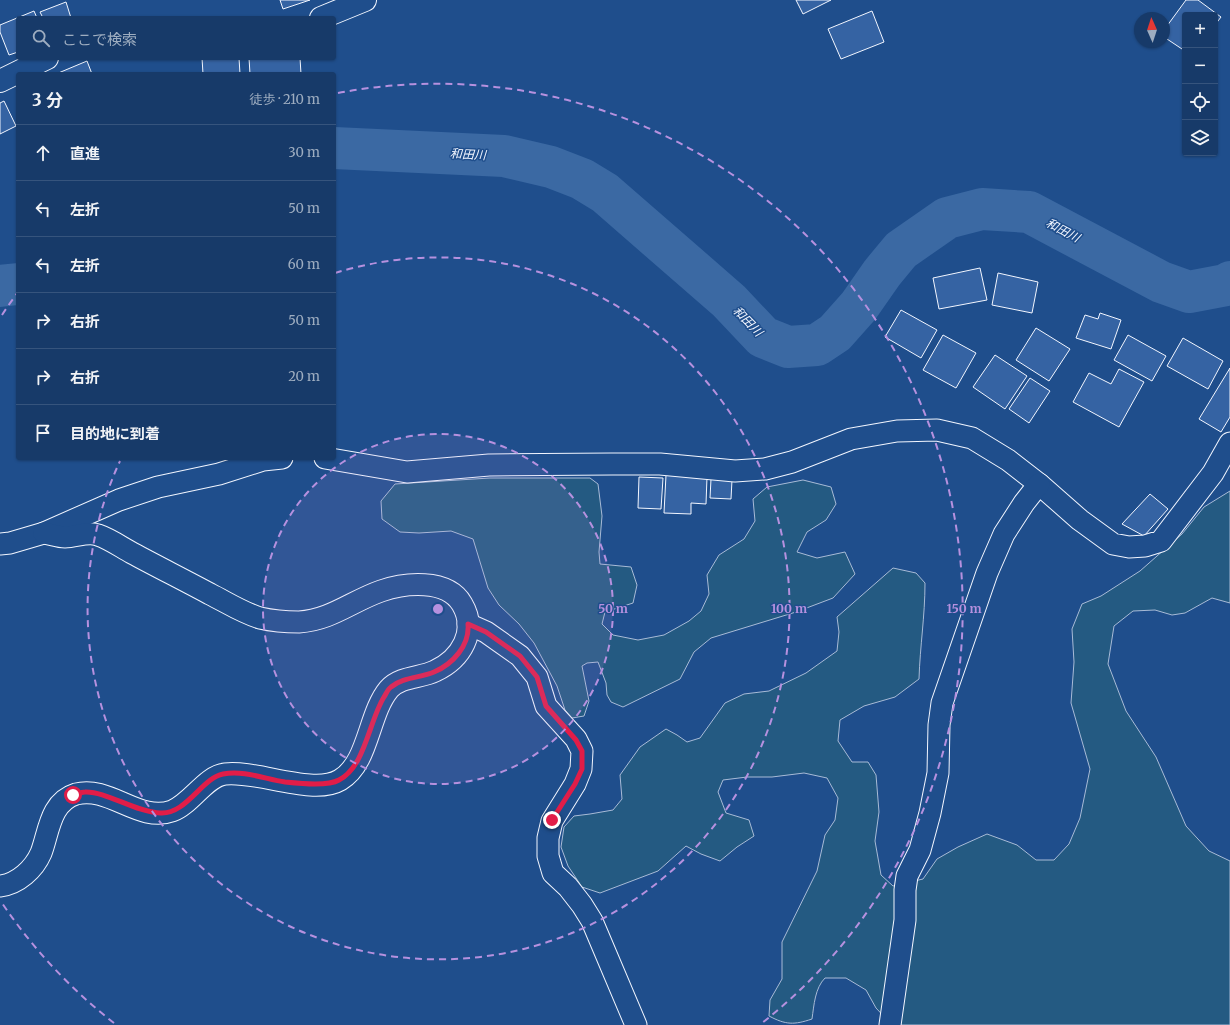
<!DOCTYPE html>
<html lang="ja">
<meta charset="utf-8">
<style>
:root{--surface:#173a69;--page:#20416f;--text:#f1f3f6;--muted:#9eadc0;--line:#36547d}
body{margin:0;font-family:Merriweather,"Noto Sans JP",serif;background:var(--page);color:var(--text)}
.controls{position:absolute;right:12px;top:12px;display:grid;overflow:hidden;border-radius:4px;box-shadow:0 1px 3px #0004}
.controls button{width:36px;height:36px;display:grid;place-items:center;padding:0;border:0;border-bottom:1px solid var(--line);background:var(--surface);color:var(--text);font:20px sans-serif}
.compass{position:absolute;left:1134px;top:12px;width:36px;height:36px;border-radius:50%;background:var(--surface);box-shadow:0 1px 3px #0004;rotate:357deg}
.stop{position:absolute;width:12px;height:12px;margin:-9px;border:3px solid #e11d48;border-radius:50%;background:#fff}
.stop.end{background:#e11d48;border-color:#fff;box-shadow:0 1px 4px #0008}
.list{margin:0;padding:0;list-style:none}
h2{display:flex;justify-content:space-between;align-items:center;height:52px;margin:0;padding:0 16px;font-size:17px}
h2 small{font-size:13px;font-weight:400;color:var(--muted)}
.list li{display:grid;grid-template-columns:26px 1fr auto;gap:12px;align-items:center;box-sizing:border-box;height:56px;padding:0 16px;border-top:1px solid var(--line)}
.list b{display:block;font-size:15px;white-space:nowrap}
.list em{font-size:13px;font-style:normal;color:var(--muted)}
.icon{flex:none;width:22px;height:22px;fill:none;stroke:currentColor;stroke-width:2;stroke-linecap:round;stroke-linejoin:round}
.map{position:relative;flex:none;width:1230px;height:1025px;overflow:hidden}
.search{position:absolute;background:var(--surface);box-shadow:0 1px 3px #0004;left:16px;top:16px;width:320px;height:44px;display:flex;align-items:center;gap:10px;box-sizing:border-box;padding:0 14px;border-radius:4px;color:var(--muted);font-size:15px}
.panel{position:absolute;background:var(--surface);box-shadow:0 1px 3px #0004;left:16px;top:72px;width:320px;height:388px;border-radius:4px}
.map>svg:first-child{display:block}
.green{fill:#245a82;stroke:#a8bbd7}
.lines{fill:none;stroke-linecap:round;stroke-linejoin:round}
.river{stroke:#3b69a3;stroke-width:42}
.building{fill:#3563a3;stroke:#f2f6ff}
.street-casing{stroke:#f2f6ff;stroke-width:23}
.primary-casing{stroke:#f2f6ff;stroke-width:24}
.street{stroke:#1f4e8c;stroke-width:21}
.primary{stroke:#1f4e8c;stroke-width:22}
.route{stroke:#e11d48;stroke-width:5}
.ring{fill:none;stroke:#b691df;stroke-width:2;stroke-dasharray:7 5}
.labels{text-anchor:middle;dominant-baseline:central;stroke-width:3;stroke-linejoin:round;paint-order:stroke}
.water-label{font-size:12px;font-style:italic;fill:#f2f6ff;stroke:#1f4e8c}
.centre{fill:#b691df;stroke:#1f4e8c;stroke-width:2}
.ring-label{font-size:12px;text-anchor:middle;font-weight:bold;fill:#b691df;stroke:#1f4e8c;stroke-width:3;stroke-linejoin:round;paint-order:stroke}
</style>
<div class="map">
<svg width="1230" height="1025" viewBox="0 0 1230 1025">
<rect width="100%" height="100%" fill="#1f4e8c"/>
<g class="green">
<path d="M490,478H590L598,484L602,516L599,552L600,564L631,567L637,585L633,603L605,612L602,624L613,635L638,640L664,635L689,621L701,611L709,594L707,575L719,555L744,539L755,521L753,499L767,487L803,480L831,487L836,504L826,520L807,532L797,552L817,558L845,552L855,574L833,598L796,612L711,638L694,652L680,679L623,707L611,702L607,695L606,683L598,662L587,663L582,666L589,701L584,716L572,718L565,710L557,686L534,643L519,624L499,605L488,588L473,539L451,531L419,533L400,532L382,519L381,501L395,484Z"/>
<path d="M1230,491V603L1212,598L1185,613L1172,615L1155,610L1133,611L1114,626L1108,664L1126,711L1156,757L1186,826L1209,851L1230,861V1025H892L876,1008L866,990L846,978H825C815,988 814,1005 812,1019C794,1025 786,1025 769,1016L770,1000L782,979V942L817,871L825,835L835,820L838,798L827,778L804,773L772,777H747L723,780L718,792L726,813L749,820L754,836L737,847L720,861L701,854L686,846L658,871L600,893L582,887L568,866L561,847L564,827L574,816L590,814L613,810L622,799L620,775L640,747L666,729L677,735L687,742L700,738L725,703L744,694L769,691L806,673L837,651L839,632L837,617L893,568L916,573L925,583C925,616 920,646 919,679L895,697L864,706L840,720L838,741L852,762H868L876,775L879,812L875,841L881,875L893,886L923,879L937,859L958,847L987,834L1017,845L1036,860H1054L1069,844L1080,818L1090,769L1071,703L1074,662L1072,629L1082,604L1101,596L1140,571L1182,534L1204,507Z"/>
</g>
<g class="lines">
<g class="river">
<path d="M334,148L504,156L551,167L582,179L605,193L729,301L763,337L788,347L817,345L835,333L859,306L882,273L901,250L947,218L982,209L1029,212L1161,282L1189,292L1226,285L1230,282"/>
<path d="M0,286L18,284"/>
</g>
</g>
<g class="building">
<path d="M280,0H310L283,9Z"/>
<path d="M796,0H831L803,14Z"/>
<path d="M1186,0H1198L1221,17L1215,25V15H1185V51L1164,37V30Z"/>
<path d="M66,2L71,18H43L40,12Z"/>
<path d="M34,11L37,18H18V52L9,55L0,32V25Z"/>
<path d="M872,11L884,42L841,59L828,29Z"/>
<path d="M202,58H239L240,74H203Z"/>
<path d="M249,58H300L301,74H250Z"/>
<path d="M87,61L92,74H56Z"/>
<path d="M4,101L16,126L0,134V103Z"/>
<path d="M980,268L987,300L939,309L933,278Z"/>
<path d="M998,273L1038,282L1032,313L992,305Z"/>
<path d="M901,310L937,330L921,358L885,337Z"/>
<path d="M1100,313L1121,320L1111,349L1076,338L1085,315L1098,319Z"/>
<path d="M1036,328L1070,349L1049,381L1016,360Z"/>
<path d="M943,335L976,353L956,388L923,370Z"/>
<path d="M1128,335L1166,356L1152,381L1114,360Z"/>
<path d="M1183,338L1223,361L1208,389L1167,366Z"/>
<path d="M995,355L1027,376L1005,409L973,387Z"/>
<path d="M1230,368V417L1221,432L1199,419Z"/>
<path d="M1119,369L1144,382L1119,427L1073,402L1089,373L1111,384Z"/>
<path d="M1030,378L1050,391L1029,423L1009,409Z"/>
<path d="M666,475L707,477L706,504L691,503V514L664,513Z"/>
<path d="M639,477L663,478L661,509L638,508Z"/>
<path d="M711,479L732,480L731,499L710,498Z"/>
<path d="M1150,494L1168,509L1144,536L1122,524Z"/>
</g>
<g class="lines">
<g class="street-casing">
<g id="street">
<path d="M325,458L407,472L489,465L612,464H660L735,471L765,469L792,462L851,439L897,431L937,430L972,438L1008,460L1039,484L1080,520L1113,544L1129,547L1145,546L1161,541L1213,473L1230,443"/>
<path d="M0,544L10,543L44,533L119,500L158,487L219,474L263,460L282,458"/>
<path d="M468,624L486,632L520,656L537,677L546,706L576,739L582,751L581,769L575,784L552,821L548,838V856L553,873L568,887L582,905L592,921L636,1025"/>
<path d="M0,886C18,884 34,869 41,853C49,832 50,802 76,794C109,785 139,823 172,811C191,804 206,776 225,774C257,770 313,796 340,780C369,763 368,714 389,689C401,676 421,678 435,671C461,659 478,631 462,604C447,578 404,583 381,591C352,601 331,620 299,622C286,622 273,621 260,618C243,613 226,602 210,594C184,580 158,567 132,553C121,547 110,539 98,535C88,531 76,537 65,537C58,537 51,534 44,533"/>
<path d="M890,1025L905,920V890L907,876L920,850L930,813L938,773L939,725L942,703L987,573L1004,534L1024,503L1039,484"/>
</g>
</g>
<g class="primary-casing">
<g id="primary">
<path d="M321,18L365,0"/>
<path d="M0,81L47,58"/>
</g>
</g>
<use href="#street" class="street"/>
<use href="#primary" class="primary"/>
</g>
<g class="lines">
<path class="route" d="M73,795C77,794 81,792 85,792C106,791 135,812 160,813C186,815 202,778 223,774C244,770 265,779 285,782C295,783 306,784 315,784C323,784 332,784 339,780C365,767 369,721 384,697C386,694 388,689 391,687C403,677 420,678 434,672C453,664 470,645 468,624L486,632L520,656L537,677L546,706L576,740L582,751V769L575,784L552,820"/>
</g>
<circle cx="438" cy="609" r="175" fill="#b691df" fill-opacity=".12"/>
<g class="ring">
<circle cx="438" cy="609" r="175"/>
<path d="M335 273A351 351 0 1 1 120 461"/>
<path d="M114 1023A526 526 0 0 1 2 903M2 315A526 526 0 0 1 18 292M338 93A526 526 0 0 1 762 1023"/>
</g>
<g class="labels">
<g class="water-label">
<text transform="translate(468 154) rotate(3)">和田川</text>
<text transform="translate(1063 230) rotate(28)">和田川</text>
<text transform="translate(748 321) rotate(46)">和田川</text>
</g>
</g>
<circle cx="438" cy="609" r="6" class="centre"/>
<g class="ring-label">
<text x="613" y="613">50 m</text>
<text x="789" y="613">100 m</text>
<text x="964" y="613">150 m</text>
</g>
</svg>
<div class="controls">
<button>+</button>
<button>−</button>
<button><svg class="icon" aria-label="locate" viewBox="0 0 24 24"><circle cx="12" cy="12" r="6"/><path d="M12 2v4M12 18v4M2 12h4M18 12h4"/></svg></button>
<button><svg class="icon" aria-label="layers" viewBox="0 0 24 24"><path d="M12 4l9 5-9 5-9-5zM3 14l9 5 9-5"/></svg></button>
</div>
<svg class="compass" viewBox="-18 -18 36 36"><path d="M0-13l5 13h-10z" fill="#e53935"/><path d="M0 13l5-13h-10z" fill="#9eadc0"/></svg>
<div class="stop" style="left:73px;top:795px"></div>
<div class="stop end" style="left:552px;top:820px"></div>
<div class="search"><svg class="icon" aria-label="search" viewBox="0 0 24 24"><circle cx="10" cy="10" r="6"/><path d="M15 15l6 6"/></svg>ここで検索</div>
<section class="panel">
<h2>3 分<small>徒歩 · 210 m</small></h2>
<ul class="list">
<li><svg class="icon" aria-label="ahead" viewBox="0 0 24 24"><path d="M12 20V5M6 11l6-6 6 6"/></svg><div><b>直進</b></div><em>30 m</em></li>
<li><svg class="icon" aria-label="left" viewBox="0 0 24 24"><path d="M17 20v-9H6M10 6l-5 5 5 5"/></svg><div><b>左折</b></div><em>50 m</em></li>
<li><svg class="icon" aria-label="left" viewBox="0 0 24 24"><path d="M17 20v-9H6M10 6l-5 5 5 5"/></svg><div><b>左折</b></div><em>60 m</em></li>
<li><svg class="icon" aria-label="right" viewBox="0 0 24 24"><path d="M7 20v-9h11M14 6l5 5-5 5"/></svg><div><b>右折</b></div><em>50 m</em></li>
<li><svg class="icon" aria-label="right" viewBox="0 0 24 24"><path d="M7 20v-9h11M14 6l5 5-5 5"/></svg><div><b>右折</b></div><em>20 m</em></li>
<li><svg class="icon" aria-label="arrive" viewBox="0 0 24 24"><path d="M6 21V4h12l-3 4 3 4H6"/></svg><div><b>目的地に到着</b></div></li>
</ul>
</section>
</div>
